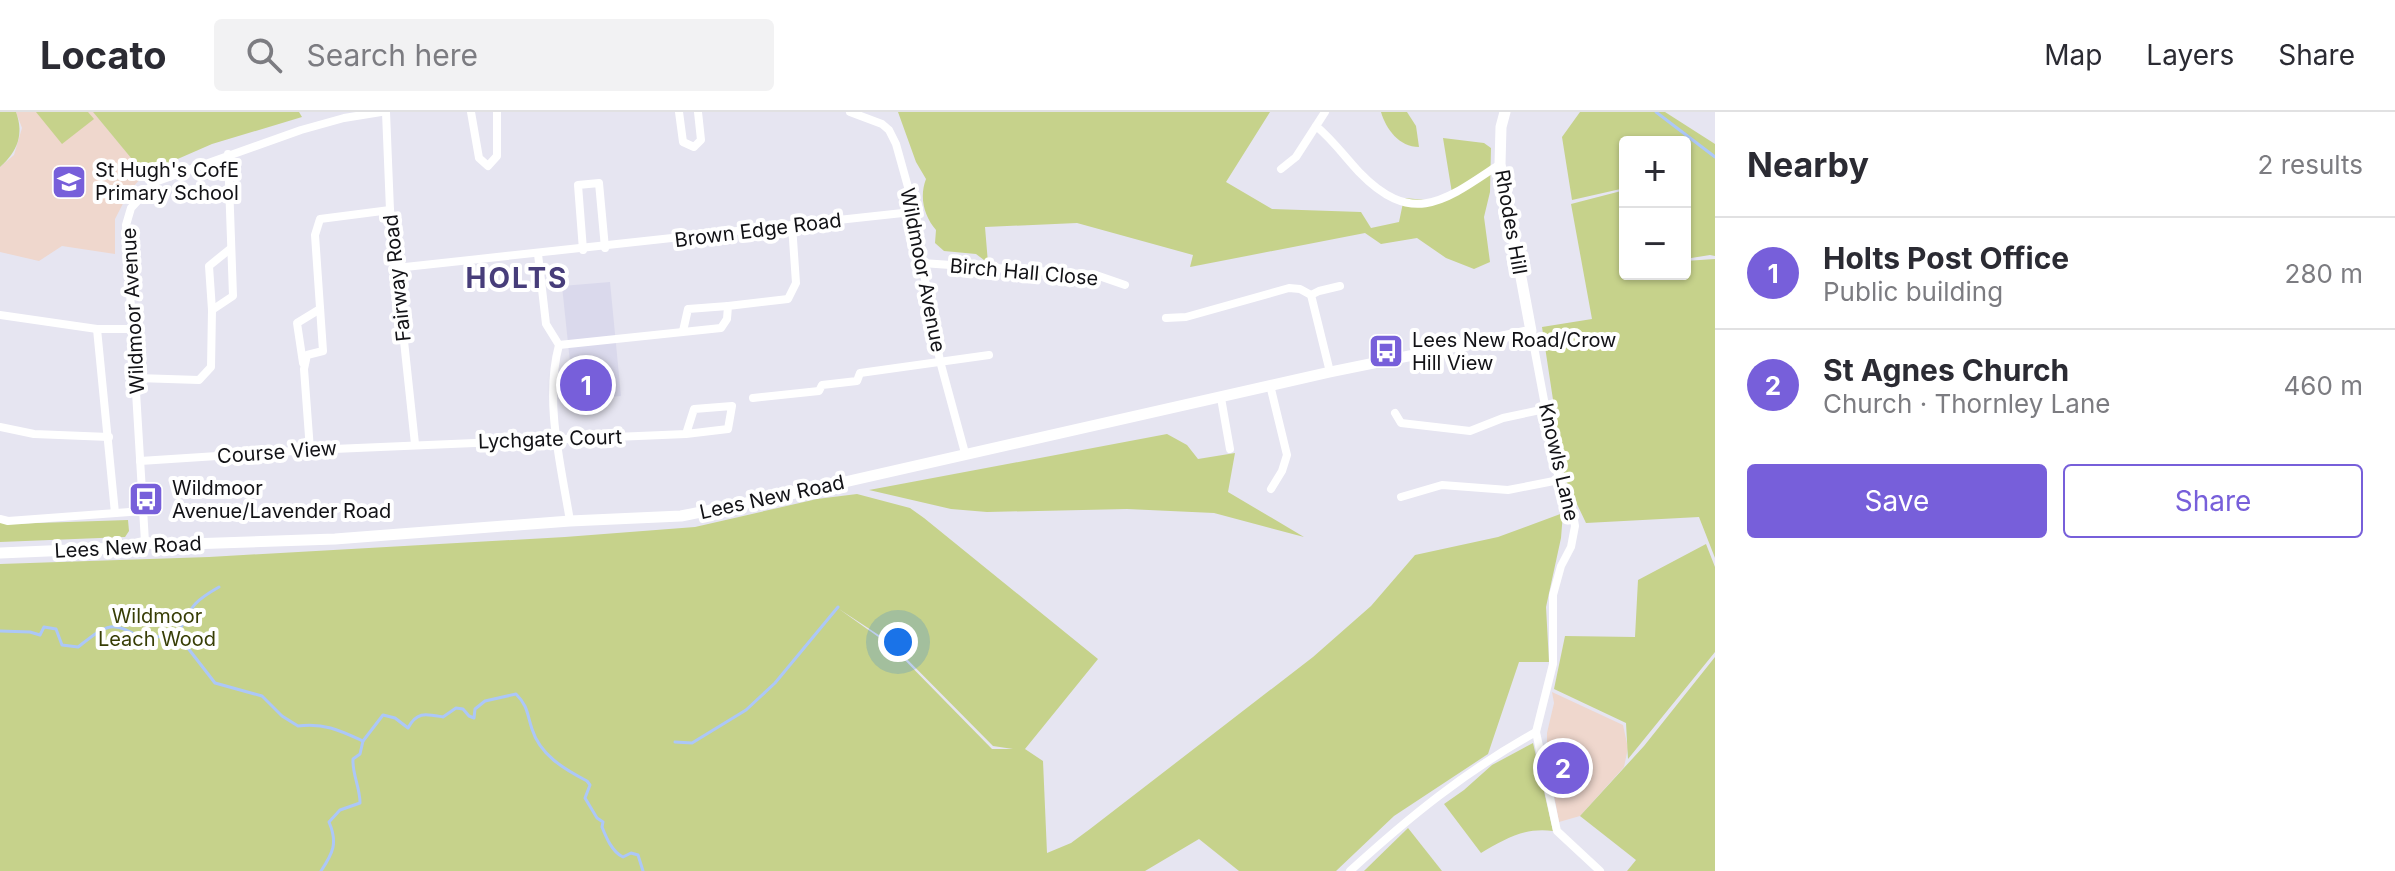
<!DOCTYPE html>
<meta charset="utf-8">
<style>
:root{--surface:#fff;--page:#f2f2f3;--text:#2b2b33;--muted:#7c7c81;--line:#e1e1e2;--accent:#775fda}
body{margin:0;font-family:Inter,sans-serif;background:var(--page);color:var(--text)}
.controls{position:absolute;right:24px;top:24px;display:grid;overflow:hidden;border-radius:8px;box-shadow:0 2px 6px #0004}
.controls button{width:72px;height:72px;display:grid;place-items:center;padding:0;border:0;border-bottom:2px solid var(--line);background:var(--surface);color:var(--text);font:40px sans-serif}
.you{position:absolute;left:898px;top:530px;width:28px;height:28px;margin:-20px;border:6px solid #fff;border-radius:50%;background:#1a73e8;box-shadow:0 0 0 12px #1a73e833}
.badge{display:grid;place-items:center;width:52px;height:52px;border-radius:50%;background:var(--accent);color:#fff;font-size:26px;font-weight:700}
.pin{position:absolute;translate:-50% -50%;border:4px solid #fff;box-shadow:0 2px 8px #0006}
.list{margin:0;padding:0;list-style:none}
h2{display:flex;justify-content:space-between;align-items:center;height:104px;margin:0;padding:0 32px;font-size:34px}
h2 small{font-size:26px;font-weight:400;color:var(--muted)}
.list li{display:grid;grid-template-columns:52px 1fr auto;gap:24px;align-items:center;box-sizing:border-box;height:112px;padding:0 32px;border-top:2px solid var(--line)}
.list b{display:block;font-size:30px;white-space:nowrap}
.list p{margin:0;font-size:26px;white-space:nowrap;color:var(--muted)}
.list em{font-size:26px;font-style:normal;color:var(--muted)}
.actions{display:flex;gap:16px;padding:24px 32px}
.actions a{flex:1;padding:18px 0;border:2px solid var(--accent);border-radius:8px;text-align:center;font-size:28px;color:var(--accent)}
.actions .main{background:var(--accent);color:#fff}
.icon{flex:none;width:44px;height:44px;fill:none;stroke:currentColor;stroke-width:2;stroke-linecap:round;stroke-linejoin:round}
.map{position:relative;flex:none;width:1715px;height:759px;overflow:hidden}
header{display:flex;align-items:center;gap:48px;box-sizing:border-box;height:112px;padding:0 40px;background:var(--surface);border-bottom:2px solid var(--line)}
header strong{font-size:38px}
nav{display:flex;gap:44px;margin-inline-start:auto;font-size:28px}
.search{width:560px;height:72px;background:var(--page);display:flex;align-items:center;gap:20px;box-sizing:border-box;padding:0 28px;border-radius:8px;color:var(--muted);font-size:30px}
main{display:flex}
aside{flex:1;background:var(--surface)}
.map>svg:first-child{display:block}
.built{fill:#dad9ec}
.education{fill:#efd7cd}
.green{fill:#c6d28b;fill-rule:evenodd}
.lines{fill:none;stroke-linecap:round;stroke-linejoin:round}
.stream{stroke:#acc7f8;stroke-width:3}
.street{stroke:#fff;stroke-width:8}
.secondary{stroke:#fff;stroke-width:11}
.labels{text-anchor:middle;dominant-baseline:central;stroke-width:8;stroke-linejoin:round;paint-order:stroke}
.poi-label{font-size:20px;fill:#121216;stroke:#fff;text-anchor:start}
.street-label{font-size:20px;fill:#121216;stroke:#fff}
.park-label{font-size:20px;fill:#383e06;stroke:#fff}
.district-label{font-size:28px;font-weight:bold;letter-spacing:2px;fill:#473d7a;stroke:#fff}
</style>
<header>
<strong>Locato</strong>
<div class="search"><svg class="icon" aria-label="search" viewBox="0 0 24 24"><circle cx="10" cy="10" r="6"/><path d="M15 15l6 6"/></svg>Search here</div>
<nav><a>Map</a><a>Layers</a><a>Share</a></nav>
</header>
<main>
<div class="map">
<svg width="1715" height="759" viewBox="0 0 1715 759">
<rect width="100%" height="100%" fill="#e6e5f1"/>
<path class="built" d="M610,170L621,284L574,288L562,174Z"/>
<g class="education">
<path d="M16,0H93L145,62L130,78L115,107V142L62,134L39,149L0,140V55L14,43L22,16Z"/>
<path d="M1552,580L1623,613L1628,636L1624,655L1580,704L1559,710L1547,644V621L1554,591Z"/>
</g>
<g class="green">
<path d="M0,0H16C24,22 18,39 0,55Z"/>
<path d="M36,0H88L94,7L62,32Z"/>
<path d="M93,0H299L302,5L212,32L157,56L148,53L141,58Z"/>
<path d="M898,0H1270L1226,70L1272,97L1361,100L1371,116L1399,110L1404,86L1426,88L1452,81L1443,26L1484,31L1491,36L1490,80L1484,105L1490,150L1474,157L1446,146L1417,126L1381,132L1365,121L1190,155L1193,143L1077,111L985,115L988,151L976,142L944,139L935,131L936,118C924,104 919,85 926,67L916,50Z"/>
<path d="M1381,0H1407L1416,14L1419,35C1399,35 1386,17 1381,0Z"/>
<path d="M1580,0H1665L1715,32V144L1710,143L1685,147V30H1625V76L1572,88L1562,25Z"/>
<path d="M1625,78V162H1685V149L1715,147V446L1699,405L1586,411L1565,367L1542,215L1592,207L1571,92Z"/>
<path d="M1167,322L1187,333L1198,347L1235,341L1228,380L1304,425L1214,401L1127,397L987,400L951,397L869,378Z"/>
<path d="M857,382L910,396L924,406L1098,547L1025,637L1043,649L1047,741L1071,731L1090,717L1313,545L1371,494L1415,443L1498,425L1563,401L1561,426L1546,495L1549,550H1519L1488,642L1394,704L1336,759H1239L1199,727L1145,759H0V452L209,445L565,425L695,415L817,387ZM839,497L891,531L993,634L1013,637H992L891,534Z"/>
<path d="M128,408L129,419L125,425L0,430V410L8,412Z"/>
<path d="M1706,432L1715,455V540L1628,647L1626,611L1554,577L1565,524L1635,525L1638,468Z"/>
<path d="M1715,545V759H1627L1636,748L1580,704L1644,634Z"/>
<path d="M1533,631L1553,719C1525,715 1505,727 1481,741L1444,692L1464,678L1492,653Z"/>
<path d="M1408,716L1442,759H1364Z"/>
</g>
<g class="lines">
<g class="stream">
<path d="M1656,0L1715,45"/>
<path d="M0,519L30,520L40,523L44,515L56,517L62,533L78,535C105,514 112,506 142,527L177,522L215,571L262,584L282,604L298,614C325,611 339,618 363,629"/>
<path d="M178,521C192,495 191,491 219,475"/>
<path d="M675,630L692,631L746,598L775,571L838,495"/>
<path d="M321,759C333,741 338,731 329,710L340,698L360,691C360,675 352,662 353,647L360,642L363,629L383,603L395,606L408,616C417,599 426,602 443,605L456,596L463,597L469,604L474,606L475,597L485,589L516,582C528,594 527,602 532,617C540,643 564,657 587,669L590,673L585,686L597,706L603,710L602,715C606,725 612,740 623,745L631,741L638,743L643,759"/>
</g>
<g class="street">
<path d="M386,0L390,98L415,332"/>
<path d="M471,0L479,46L488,54L497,44V0"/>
<path d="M679,0L683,30L694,35L701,28L698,0"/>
<path d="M850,0L882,12L889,18L896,32L908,75L940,249L965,341"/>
<path d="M1316,14C1333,28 1344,44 1359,60C1413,116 1446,88 1500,52"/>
<path d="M1281,57L1296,45L1325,0"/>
<path d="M583,138L578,73L599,71L605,136"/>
<path d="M538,142L546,212L559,233C544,289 561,353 570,409"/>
<path d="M922,151L1096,163L1125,173"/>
<path d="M396,156L912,100"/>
<path d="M1311,183L1319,179L1340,174"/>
<path d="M212,198L209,154L230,137"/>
<path d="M0,203L97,217H130"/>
<path d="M1166,206L1186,205L1289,176L1300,177L1311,183L1330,260"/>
<path d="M97,217L115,401"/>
<path d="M683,219L688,197L728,194"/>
<path d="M1531,219L1559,368L1572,396L1575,414L1571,435L1561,454L1553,483V552L1536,620L1557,719L1600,759"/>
<path d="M559,233L721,216L727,207L728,194L788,187L796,171L792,113"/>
<path d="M303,251L297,211L320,197"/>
<path d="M137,266L199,268L211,255L212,198L233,184L228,42"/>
<path d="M1270,273L1287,343L1282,359L1271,377"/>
<path d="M753,286L819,279L822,273L857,269L860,261L989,243"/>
<path d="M1221,286L1230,337"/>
<path d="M1395,301L1401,311L1470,319L1503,306L1545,297"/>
<path d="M0,315L34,322L109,325"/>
<path d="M310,338L304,257L307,243L323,239L315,123L320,107L390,98"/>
<path d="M140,349L310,338L686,322L728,317L732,294L694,297L686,322"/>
<path d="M1401,385L1442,373L1508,378L1559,368"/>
<path d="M0,407L8,409L143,399"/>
<path d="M145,430L126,113L131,96L155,70L301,18L344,6L381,0"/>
<path d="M1350,759C1408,706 1467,658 1536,620"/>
</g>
<path class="secondary" d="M0,441L118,436L145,430L159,433L335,427L570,409L681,404L805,379L1330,260L1531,219L1500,52L1501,15L1505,0"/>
</g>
<defs>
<g id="school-square" transform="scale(1.8)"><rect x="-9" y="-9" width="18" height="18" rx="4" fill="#775fda" stroke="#fff"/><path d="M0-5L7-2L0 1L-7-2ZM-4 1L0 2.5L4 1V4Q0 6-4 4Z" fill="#fff"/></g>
<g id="bus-square" transform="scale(1.8)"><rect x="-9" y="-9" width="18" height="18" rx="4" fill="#775fda" stroke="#fff"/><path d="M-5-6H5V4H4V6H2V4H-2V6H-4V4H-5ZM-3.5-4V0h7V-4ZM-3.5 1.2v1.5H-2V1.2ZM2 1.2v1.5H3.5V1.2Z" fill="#fff"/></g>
</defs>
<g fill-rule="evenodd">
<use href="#school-square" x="69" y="70"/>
<use href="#bus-square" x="1386" y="239"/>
<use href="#bus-square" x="146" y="387"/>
</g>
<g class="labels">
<g class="poi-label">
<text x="95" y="58">St Hugh's CofE<tspan x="95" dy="23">Primary School</tspan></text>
<text x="1412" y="228">Lees New Road/Crow<tspan x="1412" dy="23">Hill View</tspan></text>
<text x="172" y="376">Wildmoor<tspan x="172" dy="23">Avenue/Lavender Road</tspan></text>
</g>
<g class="street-label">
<text transform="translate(1511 110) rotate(80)">Rhodes Hill</text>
<text transform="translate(758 118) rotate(-7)">Brown Edge Road</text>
<text transform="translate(923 158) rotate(79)">Wildmoor Avenue</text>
<text transform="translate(1024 160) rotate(5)">Birch Hall Close</text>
<text transform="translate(397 166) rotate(-96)">Fairway Road</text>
<text transform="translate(133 199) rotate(-93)">Wildmoor Avenue</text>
<text transform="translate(550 327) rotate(-2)">Lychgate Court</text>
<text transform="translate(277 340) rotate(-4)">Course View</text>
<text transform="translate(1559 350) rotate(77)">Knowls Lane</text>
<text transform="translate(772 385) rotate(-12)">Lees New Road</text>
<text transform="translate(128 435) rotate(-3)">Lees New Road</text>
</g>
<g class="park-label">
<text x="157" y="504">Wildmoor<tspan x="157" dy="23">Leach Wood</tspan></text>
</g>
<g class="district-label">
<text x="517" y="166">HOLTS</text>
</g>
</g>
</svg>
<div class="controls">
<button>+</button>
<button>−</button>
</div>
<div class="you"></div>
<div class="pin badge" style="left:586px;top:273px">1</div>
<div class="pin badge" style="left:1563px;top:656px">2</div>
</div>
<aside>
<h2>Nearby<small>2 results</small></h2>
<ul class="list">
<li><span class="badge">1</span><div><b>Holts Post Office</b><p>Public building</p></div><em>280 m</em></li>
<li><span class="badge">2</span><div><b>St Agnes Church</b><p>Church · Thornley Lane</p></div><em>460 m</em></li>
</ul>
<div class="actions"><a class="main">Save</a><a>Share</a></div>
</aside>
</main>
